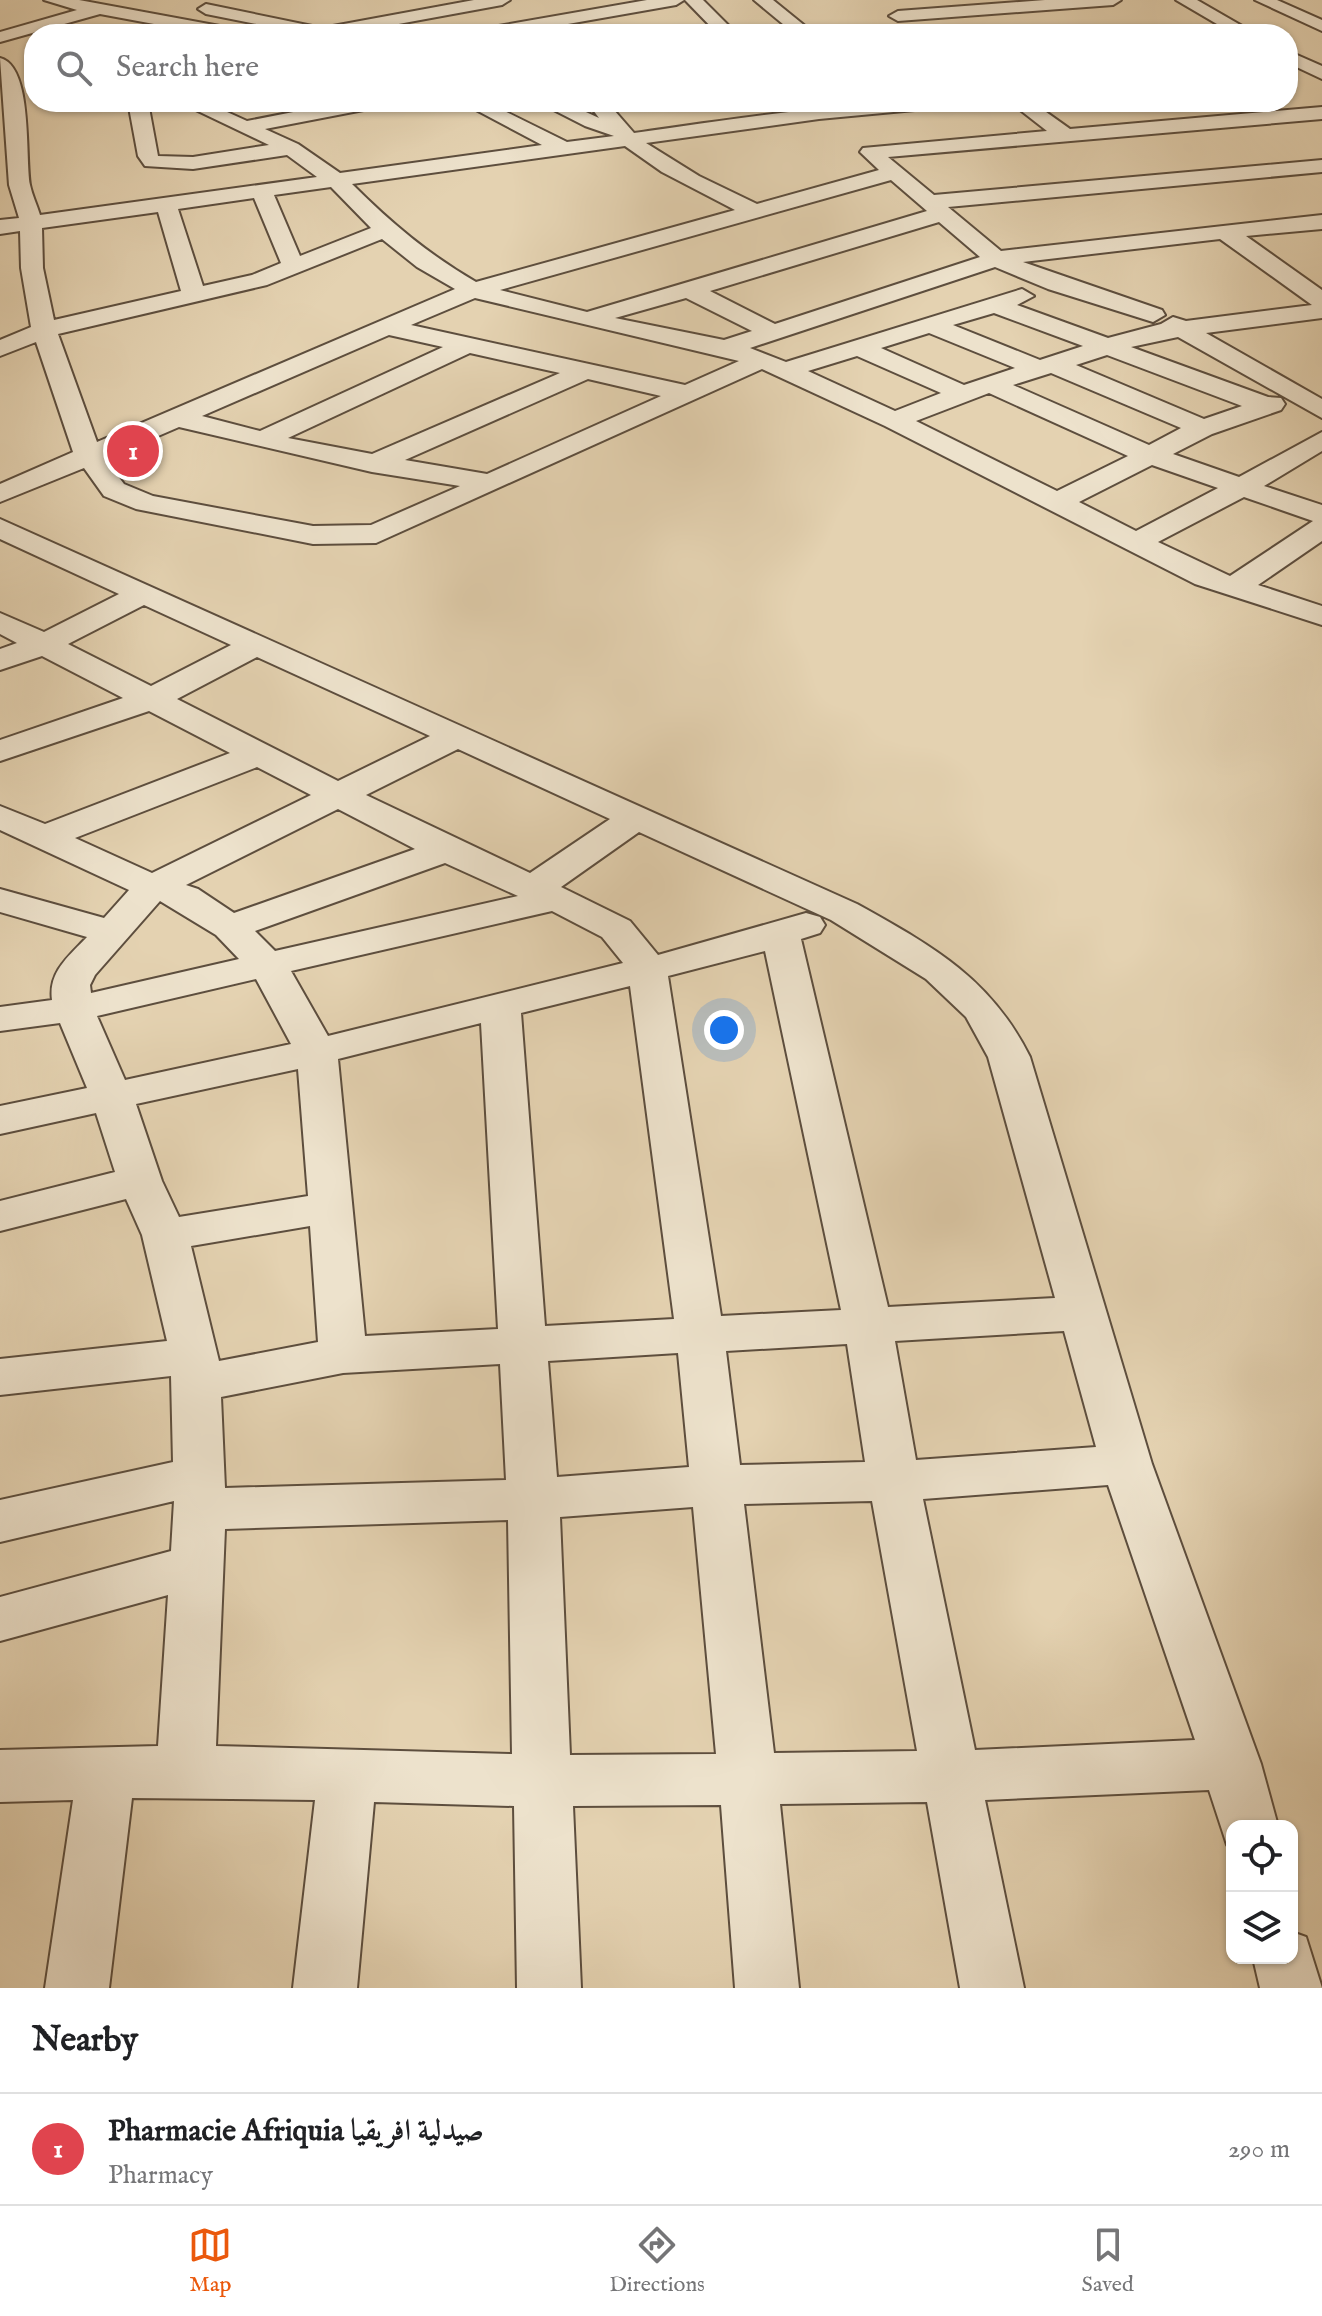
<!DOCTYPE html>
<meta charset="utf-8">
<style>
:root{--surface:#fff;--page:#f6f6f6;--text:#202124;--muted:#757577;--line:#e0e0e0;--accent:#ea580c}
body{margin:0;font-family:"IM FELL English",Amiri,serif;background:var(--page);color:var(--text)}
.controls{position:absolute;right:24px;bottom:24px;display:grid;overflow:hidden;border-radius:16px;box-shadow:0 2px 6px #0004}
.controls button{width:72px;height:72px;display:grid;place-items:center;padding:0;border:0;border-bottom:2px solid var(--line);background:var(--surface);color:var(--text);font:40px sans-serif}
.you{position:absolute;left:724px;top:1030px;width:28px;height:28px;margin:-20px;border:6px solid #fff;border-radius:50%;background:#1a73e8;box-shadow:0 0 0 12px #1a73e833}
.badge{display:grid;place-items:center;width:52px;height:52px;border-radius:50%;background:var(--accent);color:#fff;font-size:26px;font-weight:700}
.pin{position:absolute;translate:-50% -50%;border:4px solid #fff;box-shadow:0 2px 8px #0006}
.list{margin:0;padding:0;list-style:none}
h2{display:flex;justify-content:space-between;align-items:center;height:104px;margin:0;padding:0 32px;font-size:34px}
h2 small{font-size:26px;font-weight:400;color:var(--muted)}
.list li{display:grid;grid-template-columns:52px 1fr auto;gap:24px;align-items:center;box-sizing:border-box;height:112px;padding:0 32px;border-top:2px solid var(--line)}
.list b{display:block;font-size:30px;white-space:nowrap}
.list p{margin:0;font-size:26px;white-space:nowrap;color:var(--muted)}
.list em{font-size:26px;font-style:normal;color:var(--muted)}
.icon{flex:none;width:44px;height:44px;fill:none;stroke:currentColor;stroke-width:2;stroke-linecap:round;stroke-linejoin:round}
.map{position:relative;flex:none;width:1322px;height:1988px;overflow:hidden}
.search{position:absolute;background:var(--surface);box-shadow:0 2px 6px #0004;left:24px;right:24px;top:24px;height:88px;display:flex;align-items:center;gap:20px;box-sizing:border-box;padding:0 28px;border-radius:32px;color:var(--muted);font-size:30px}
.sheet{height:216px;background:var(--surface)}
nav{display:flex;justify-content:space-around;align-items:center;box-sizing:border-box;height:112px;border-top:2px solid var(--line);background:var(--surface);font-size:22px;color:var(--muted)}
nav a{display:grid;justify-items:center;gap:4px}
nav .on{color:var(--accent)}
.map>svg:first-child{display:block}
.lines{fill:none;stroke-linecap:round;stroke-linejoin:round}
.service-casing{stroke:#5d4e3e;stroke-width:4}
.minor-casing{stroke:#5d4e3e;stroke-width:4}
.service{fill:#ede2cc;fill-rule:evenodd}
.minor{fill:#ede2cc;fill-rule:evenodd}
</style>
<div class="map">
<svg width="1322" height="1988" viewBox="0 0 1322 1988">
<rect width="100%" height="100%" fill="#e4d2b1"/>
<filter id="stains"><feTurbulence type="fractalNoise" baseFrequency=".0025" numOctaves="4"/><feColorMatrix values="0 0 0 0 .2 0 0 0 0 .09 0 0 0 0 .02 0 0 0 .5 -.17"/></filter>
<radialGradient id="worn" r=".72"><stop offset=".6" stop-color="#630" stop-opacity="0"/><stop offset="1" stop-color="#630" stop-opacity=".3"/></radialGradient>
<g class="lines">
<g class="service-casing">
<path id="service" d="M107,27L139,34L110,32Z"/>
</g>
<g class="minor-casing">
<g id="minor">
<path d="M44,0H79L236,29L245,34H208L100,14L0,42V32L77,10Z"/>
<path d="M474,0H510L502,5L344,34H307L206,14L198,9L206,4L322,28Z"/>
<path d="M647,0H684L676,5L511,34H472L481,29Z"/>
<path d="M685,0H703L737,34H718Z"/>
<path d="M754,0H773L815,34H795Z"/>
<path d="M1045,0H1121L1113,5L898,21L889,16L898,11Z"/>
<path d="M1176,0H1197L1256,34H1234Z"/>
<path d="M1255,0H1277L1322,20V31Z"/>
<path d="M1288,51L1322,66V79L1288,63Z"/>
<path d="M0,58C33,66 25,156 30,185C32,195 37,205 40,215L317,177L287,155L193,169L145,166L138,156L128,102H148L158,156L193,157L269,145L179,102H205L247,121L344,102H384L374,108L265,129L298,144L340,173L542,145L461,102H486L567,142L614,136L585,126L538,102H564L599,118L587,102H607L634,133C738,118 840,102 946,102L936,108L819,119L646,143L699,176L757,204L879,170L860,152L863,148L1047,131L1010,102H1032L1070,129L1322,107V119L888,157L934,195L1322,160V172L948,207L1001,251L1322,215V229L1246,236L1322,290V318L1206,333L1322,399V418L1178,337L1131,347L1268,397L1281,398L1285,404L1281,410L1212,434L1173,454L1239,477L1322,432V451L1264,486L1322,505V541L1258,585L1322,606V625L1195,584L885,426L762,369L376,543L313,544L136,509L104,496L84,468L0,502V484L73,452L36,342L0,356V340L31,327L21,268L20,231L0,234V220L19,218L9,185ZM625,146L662,172L735,210L476,282C428,254 391,223 352,184ZM891,180L927,211L587,312L500,290ZM331,187L371,228L300,256L274,195ZM254,198L281,263L252,275L203,286L178,209ZM158,212L181,291L54,320L43,268L42,228ZM939,222L980,257L775,324L710,291ZM382,239L417,267L455,289L97,442L58,334L267,285ZM1220,239L1312,305L1186,321L1173,317L1161,324L1108,338L1017,305L1034,296L1022,289L786,362L750,348L995,267L1048,289L1153,322L1165,315L1162,310L1023,262ZM475,298L739,361L685,385L411,325ZM686,298L752,331L724,340L615,318ZM994,313L1083,346L1040,360L953,325ZM929,333L1015,368L964,385L881,348ZM389,335L443,347L260,431L202,416ZM470,353L560,373L372,454L288,438ZM1107,355L1242,406L1204,419L1076,365ZM857,356L941,393L895,411L808,371ZM1051,373L1181,428L1149,445L1013,385ZM588,379L661,396L487,474L405,460ZM989,393L1128,456L1057,491L916,421ZM179,427L372,472L460,486L371,525L313,526L153,496L124,484L105,459ZM1152,465L1218,488L1136,531L1079,502ZM1244,497L1313,521L1230,576L1158,542Z"/>
<path d="M0,519L857,904C932,946 990,977 1030,1057L1152,1464L1261,1764L1278,1826H1232V1847L1227,1845L1209,1790L985,1800L1024,1988H960L927,1802L780,1804L799,1988H735L721,1805L573,1806L581,1988H517L514,1806L374,1802L357,1988H293L315,1800L132,1798L109,1988H45L73,1800L0,1802V1750L158,1746L168,1595L0,1641V1597L171,1551L174,1501L0,1542V1500L173,1462L171,1376L0,1395V1359L167,1341L142,1235L126,1199L0,1231V1201L115,1172L96,1113L0,1134V1106L87,1088L60,1023L0,1031V1007L52,1000C48,972 69,956 87,937L0,912V889L104,918L129,890L0,830V806L45,824L230,753L149,711L0,761V740L123,698L42,656L0,670V649L17,643L0,634V613L44,632L119,594L0,539ZM144,605L231,645L151,686L68,644ZM257,657L430,736L338,781L177,699ZM458,749L610,819L530,873L366,795ZM257,767L311,795L152,873L75,838ZM338,809L415,849L234,913L198,889L186,885ZM639,832L831,920L926,979L966,1017L988,1057L1055,1298L888,1307L801,939L820,933L825,925L820,917L806,913L658,955L630,921L561,887ZM445,863L518,896L275,951L255,931ZM160,901L216,935L239,959L91,993L90,985L95,975ZM552,911L602,937L623,963L328,1036L291,971ZM765,951L841,1310L721,1316L668,976ZM256,979L291,1044L125,1080L97,1016ZM630,986L674,1319L545,1326L521,1013ZM481,1023L498,1329L365,1336L338,1059ZM298,1069L308,1196L179,1217L162,1181L136,1104ZM310,1226L318,1342L219,1361L191,1246ZM1064,1331L1096,1447L916,1460L895,1341ZM847,1344L865,1462L740,1465L726,1351ZM678,1353L689,1467L557,1477L548,1361ZM500,1364L506,1480L225,1488L221,1397L343,1373ZM1108,1485L1195,1740L975,1750L923,1499ZM872,1501L917,1751L774,1753L744,1504ZM693,1507L716,1754L570,1755L560,1517ZM508,1520L512,1754L216,1746L225,1529Z"/>
<path d="M1292,1932L1306,1937L1322,1988H1260L1253,1958H1292Z"/>
</g>
</g>
<use href="#service" class="service"/>
<use href="#minor" class="minor"/>
</g>
<rect width="100%" height="100%" filter="url(#stains)"/>
<rect width="100%" height="100%" fill="url(#worn)"/>
</svg>
<div class="controls">
<button><svg class="icon" aria-label="locate" viewBox="0 0 24 24"><circle cx="12" cy="12" r="6"/><path d="M12 2v4M12 18v4M2 12h4M18 12h4"/></svg></button>
<button><svg class="icon" aria-label="layers" viewBox="0 0 24 24"><path d="M12 4l9 5-9 5-9-5zM3 14l9 5 9-5"/></svg></button>
</div>
<div class="you"></div>
<div class="pin badge" style="left:133px;top:451px;background:#e0444e">1</div>
<div class="search"><svg class="icon" aria-label="search" viewBox="0 0 24 24"><circle cx="10" cy="10" r="6"/><path d="M15 15l6 6"/></svg>Search here</div>
</div>
<section class="sheet">
<h2>Nearby<small></small></h2>
<ul class="list">
<li><span class="badge" style="background:#e0444e">1</span><div><b>Pharmacie Afriquia صيدلية افريقيا</b><p>Pharmacy</p></div><em>290 m</em></li>
</ul>
</section>
<nav>
<a class="on"><svg class="icon" aria-label="map" viewBox="0 0 24 24"><path d="M3 6l6-2 6 2 6-2v14l-6 2-6-2-6 2zM9 4v14M15 6v14"/></svg>Map</a>
<a><svg class="icon" aria-label="directions" viewBox="0 0 24 24"><path d="M12 3l9 9-9 9-9-9zM9 14v-3h6M13 9l2 2-2 2"/></svg>Directions</a>
<a><svg class="icon" aria-label="saved" viewBox="0 0 24 24"><path d="M7 4h10v16l-5-4-5 4z"/></svg>Saved</a>
</nav>
